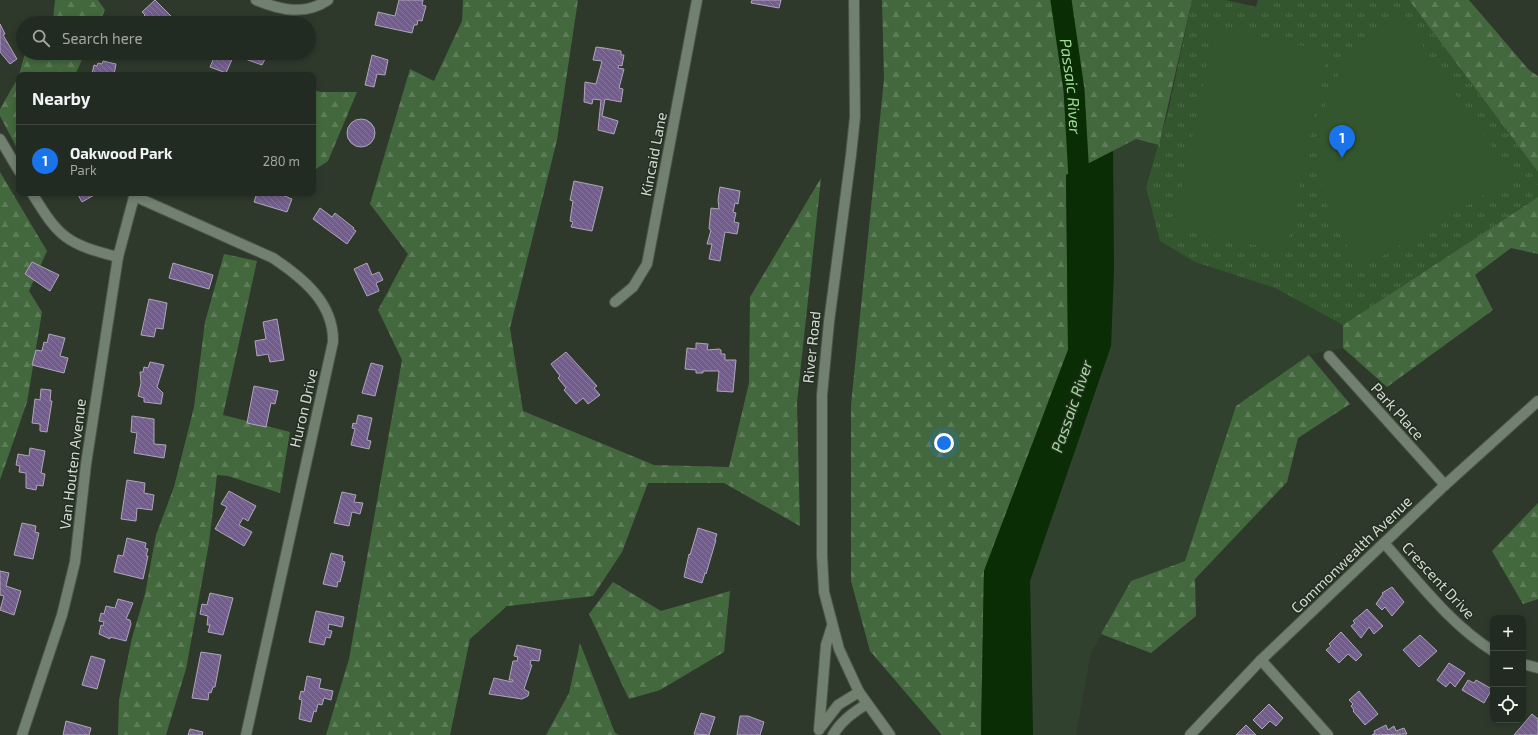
<!DOCTYPE html>
<meta charset="utf-8">
<style>
:root{--surface:#222b21;--page:#2e372e;--text:#f1f3f6;--muted:#a2a7a5;--line:#3f473f;--accent:#1a73e8}
body{margin:0;font-family:"Exo 2",sans-serif;background:var(--page);color:var(--text)}
.controls{position:absolute;right:12px;bottom:12px;display:grid;overflow:hidden;border-radius:8px;box-shadow:0 2px 6px #0003}
.controls button{width:36px;height:36px;display:grid;place-items:center;padding:0;border:0;border-bottom:1px solid var(--line);background:var(--surface);color:var(--text);font:20px sans-serif}
.you{position:absolute;left:944px;top:443px;width:14px;height:14px;margin:-10px;border:3px solid #fff;border-radius:50%;background:#1a73e8;box-shadow:0 0 0 6px #1a73e833}
.badge{display:grid;place-items:center;width:26px;height:26px;border-radius:50%;background:var(--accent);color:#fff;font-size:13px;font-weight:700}
.pin{position:absolute;translate:-50% -33px;filter:drop-shadow(0 1px 2px #0008)}
.pin::after{content:'';position:absolute;top:21px;width:14px;height:12px;background:inherit;clip-path:polygon(0 0,100% 0,50% 100%)}
.list{margin:0;padding:0;list-style:none}
h2{display:flex;justify-content:space-between;align-items:center;height:52px;margin:0;padding:0 16px;font-size:17px}
h2 small{font-size:13px;font-weight:400;color:var(--muted)}
.list li{display:grid;grid-template-columns:26px 1fr auto;gap:12px;align-items:center;box-sizing:border-box;height:72px;padding:0 16px;border-top:1px solid var(--line)}
.list b{display:block;font-size:15px;white-space:nowrap}
.list p{margin:0;font-size:13px;white-space:nowrap;color:var(--muted)}
.list em{font-size:13px;font-style:normal;color:var(--muted)}
.icon{flex:none;width:22px;height:22px;fill:none;stroke:currentColor;stroke-width:2;stroke-linecap:round;stroke-linejoin:round}
.map{position:relative;flex:none;width:1538px;height:735px;overflow:hidden}
.search{position:absolute;background:var(--surface);box-shadow:0 2px 6px #0003;left:16px;top:16px;width:300px;height:44px;display:flex;align-items:center;gap:10px;box-sizing:border-box;padding:0 14px;border-radius:22px;color:var(--muted);font-size:15px}
.panel{position:absolute;background:var(--surface);box-shadow:0 2px 6px #0003;left:16px;top:72px;width:300px;height:124px;border-radius:8px}
.map>svg:first-child{display:block}
.built{fill:#30412e}
.grass{fill:url(#grass-tufts)}
.forest{fill:url(#forest-firs)}
.pitch{fill:#33562e}
.water{fill:#0a2d06}
.lines{fill:none;stroke-linecap:round;stroke-linejoin:round}
.river{stroke:#0a2d06;stroke-width:21}
.building{fill:url(#building-back-hatch);stroke:#aea6b9}
.street-casing{stroke:#4b5549;stroke-width:12}
.secondary-casing{stroke:#4b5549;stroke-width:12}
.street{stroke:#728070;stroke-width:10}
.secondary{stroke:#728070;stroke-width:10}
.labels{text-anchor:middle;dominant-baseline:central;stroke-width:3;stroke-linejoin:round;paint-order:stroke}
.street-label{font-size:15px;fill:#d3dad1;stroke:#242f22}
.water-label{font-size:16px;font-style:italic;fill:#a1da98;stroke:#242f22}
</style>
<div class="map">
<svg width="1538" height="735" viewBox="0 0 1538 735">
<defs>
<pattern id="grass-tufts" width="24" height="20" patternUnits="userSpaceOnUse"><rect width="24" height="20" fill="#33562e"/><path d="M3 7l-1-3M5 7V3M7 7l1-3M15 17l-1-3M17 17v-4M19 17l1-3" fill="none" stroke="#506e4b"/></pattern>
<pattern id="forest-firs" width="22" height="20" patternUnits="userSpaceOnUse"><rect width="22" height="20" fill="#44683e"/><path d="M5 1l3.5 6h-7zM16 11l3.5 6h-7z" fill="#5e7d59"/></pattern>
<pattern id="building-back-hatch" width="6" height="6" patternUnits="userSpaceOnUse"><rect width="6" height="6" fill="#725d8d"/><path d="M-1 5l2 2M0 0l6 6M5-1l2 2" fill="none" stroke="#85749c"/></pattern>
</defs>
<rect width="100%" height="100%" fill="#2e392c"/>
<path class="built" d="M1136,139L1159,145L1146,187L1195,262L1275,288L1343,325V348L1309,355L1236,406L1185,561L1131,581L1091,653L1076,735H1033L1030,581L1111,346L1114,269L1113,151Z"/>
<path class="grass" d="M1192,0H1226L1256,7L1258,0H1409L1538,172V197L1343,325L1275,288L1195,262L1160,241L1146,187L1168,112Z"/>
<g class="forest">
<path d="M55,0H98L105,10L99,23H49L53,20Z"/>
<path d="M463,0H578L557,140L510,328L523,411L654,465L729,467L749,383L750,297L821,178L797,402L800,526L724,483H648L622,552L593,596L507,606L470,639L450,735H326L349,659L402,360L378,310L408,254L370,204L410,69L434,81L462,21Z"/>
<path d="M882,0H1192L1159,145L1136,139L1066,175L1068,350L984,571L981,735H942L870,651L851,581V405L884,79Z"/>
<path d="M1409,0H1469L1529,70L1538,76V172Z"/>
<path d="M25,53H85L75,75H19Z"/>
<path d="M19,76V152L0,116V109Z"/>
<path d="M313,90L321,92H357L328,161L313,171Z"/>
<path d="M0,172L47,251L29,291L42,312L27,402L0,480Z"/>
<path d="M1538,197V254L1511,248L1475,275L1493,310L1387,387L1343,348V325Z"/>
<path d="M224,254L257,261L223,415L290,432L280,493L228,476L217,475L209,543L186,669L166,735H118L119,700L132,638L145,594L156,535L174,487L194,407L205,322Z"/>
<path d="M1309,355L1350,404L1298,438L1287,482L1195,579L1196,616L1151,653L1101,634L1131,581L1185,561L1236,406Z"/>
<path d="M1538,503V599L1523,604L1492,551Z"/>
<path d="M613,582L661,611L730,591L724,652L660,690L629,699L589,614Z"/>
<path d="M580,643L615,733L619,735H546L569,693Z"/>
</g>
<g class="pitch">
<path d="M1400,13L1513,178L1362,268C1347,247 1332,224 1325,198C1311,145 1320,87 1360,46C1371,34 1387,24 1400,13Z"/>
<path d="M1215,28L1328,51L1286,251L1173,228Z"/>
</g>
<path class="water" d="M1113,151L1114,269L1111,346L1030,581L1033,735H981L984,571L1068,350L1066,175Z"/>
<g class="lines">
<path class="river" id="s1" d="M1061,0L1074,90L1080,196"/>
</g>
<g class="building">
<path d="M155,0L175,20L171,23H137L145,15L142,12Z"/>
<path d="M399,0H423L422,5L426,6L422,21L418,20L417,25H414L412,33L375,25L378,12L395,16Z"/>
<path d="M752,0H781L779,8L751,3Z"/>
<path d="M0,24L5,34L3,35L17,59L10,64L0,52Z"/>
<path d="M596,47L604,48L603,49L604,48L621,51V55H624L622,66L619,65L618,68L624,69L619,88L623,89L621,102L605,99L602,116L618,121L614,134L598,130L601,100L593,99L592,104L584,102L585,82L596,84L601,65L602,61L593,60Z"/>
<path d="M216,53H268L262,65L234,55L226,73L210,67Z"/>
<path d="M372,55L388,60L385,75L377,74L374,87L365,85Z"/>
<path d="M103,61L116,64L114,75L92,74L94,65L97,66L98,63L102,64Z"/>
<circle cx="361" cy="133" r="14"/>
<path d="M574,181L603,187L592,231L571,227L573,222L570,221L573,201L570,200Z"/>
<path d="M720,187L740,191L738,204L735,203L733,212L736,213L734,222L739,223L737,234L725,232L720,261L709,259L712,244H707L711,230L709,229L711,208L719,209L718,200Z"/>
<path d="M77,193H95L96,194L82,202Z"/>
<path d="M257,193H281L282,195L292,199L287,212L254,202Z"/>
<path d="M320,208L332,217L335,213L354,228L353,229L356,231L347,244L313,219Z"/>
<path d="M32,262L59,275L50,291L25,274Z"/>
<path d="M173,263L213,275L209,289L169,278Z"/>
<path d="M367,263L372,275L379,272L383,280L376,283L379,291L367,296L354,269Z"/>
<path d="M149,299L167,303L163,329L156,328L154,337L141,335Z"/>
<path d="M277,319L284,360L270,362L268,354L257,356L255,341L266,339L263,322Z"/>
<path d="M49,334L65,338L60,356L68,358L64,373L32,365L36,350L42,351L44,342L47,343Z"/>
<path d="M696,343L708,344L707,350L719,349L721,350V354H725V360H736L733,392L717,391L719,371H703V373H696V370L685,369L687,348L696,349Z"/>
<path d="M566,352L597,386L594,388L600,395L588,404L583,398L576,404L564,390L566,388L558,378L560,376L551,364Z"/>
<path d="M150,362L164,365L157,387L163,393L161,404L144,402V398L138,396L141,383L140,372H143L144,367L148,368Z"/>
<path d="M371,363L383,366L375,396L362,393Z"/>
<path d="M254,386L278,391L275,404L271,403L266,427L247,423Z"/>
<path d="M41,389L51,390L50,401H52L47,432L40,431V424L32,423L35,399L40,400Z"/>
<path d="M358,415L372,418L367,440L371,441L369,449L351,445L355,429L352,428L353,423L356,424Z"/>
<path d="M132,416L154,419V444L166,445L164,458L134,453L137,433L131,432Z"/>
<path d="M30,448L45,451L41,473L45,474L43,486L37,485L36,490L26,488V473L19,472L20,466L16,465L18,454L29,456Z"/>
<path d="M127,480L145,483L144,493L154,495L152,510L137,508L136,521L121,519Z"/>
<path d="M229,491L256,506L248,521L243,518L239,525L252,532L244,546L215,529L227,507L221,504Z"/>
<path d="M342,492L356,495L354,502L363,503L360,514L352,512L349,526L334,523Z"/>
<path d="M22,523L36,526L35,532L39,533L33,559L14,555Z"/>
<path d="M698,528L717,534L715,540H716L706,574L705,573L702,583L684,577L689,554L690,555Z"/>
<path d="M127,538L146,543L145,548L148,549L146,556H148L143,579L114,572L118,555L123,556Z"/>
<path d="M331,553L343,556L342,561L345,562L340,582L338,581L337,587L323,584Z"/>
<path d="M0,571L9,573L6,586L21,591L14,615L0,610L4,596L0,595Z"/>
<path d="M1392,587L1404,602L1392,616L1385,607L1382,610L1376,604L1383,594L1382,593Z"/>
<path d="M210,593L233,598L223,635L208,632L210,625H207L208,616L200,614L202,604L207,605Z"/>
<path d="M118,599L133,603L126,619L130,620L131,624L126,641L110,637V639L99,634L101,625L103,626L104,622L99,621L101,613L104,614L106,606L115,608Z"/>
<path d="M1367,609L1383,626L1374,634L1369,627L1361,638L1351,626L1355,623L1353,621Z"/>
<path d="M316,611L344,617L342,627L329,624L328,630L332,631L330,638L326,637L324,645L309,642Z"/>
<path d="M1341,632L1362,655L1356,661L1348,654L1339,663L1326,650L1331,646L1329,644Z"/>
<path d="M1420,635L1437,651L1419,667L1403,650Z"/>
<path d="M517,645L541,650L539,661L531,660L530,665H532L524,689L529,692L528,696L522,699L489,694L494,678L512,682L513,680H509L513,661H517L518,657L514,656Z"/>
<path d="M201,652L221,655L215,687H213L211,693L209,692L208,700L192,698Z"/>
<path d="M91,656L105,660L97,689L82,685Z"/>
<path d="M1449,663L1465,673L1455,687L1450,682L1446,687L1437,680Z"/>
<path d="M307,676L321,679L319,688L333,691L331,700L324,698L322,705L318,704L316,712L314,711L311,722L299,719L302,700L299,699L301,691L304,692Z"/>
<path d="M1468,680L1474,683L1476,680L1492,689L1484,703L1462,690Z"/>
<path d="M1359,691L1378,714L1365,725L1353,711L1354,710L1351,706L1353,704L1349,700Z"/>
<path d="M1269,704L1283,718L1276,726L1270,721L1262,729L1253,720Z"/>
<path d="M701,713L715,717L709,735L694,734Z"/>
<path d="M1532,714L1538,719V735H1514Z"/>
<path d="M740,716H748L764,722L760,735H737Z"/>
<path d="M66,721L91,728L89,735H63Z"/>
<path d="M1246,725L1256,735H1236Z"/>
<path d="M1386,725L1388,730L1394,726L1396,731L1404,728L1407,734L1372,735L1375,733L1374,731Z"/>
<path d="M190,729L203,732L202,735H188Z"/>
</g>
<g class="lines">
<g class="street-casing">
<g id="street">
<path d="M256,0C281,10 304,16 328,0"/>
<path d="M0,139L19,171"/>
<path d="M32,193C59,238 67,244 118,257"/>
<path d="M134,196L273,258C303,278 334,303 333,342L246,735"/>
<path d="M615,302L633,287L647,264L697,0"/>
<path d="M1329,356L1445,485"/>
<path d="M1384,543C1418,581 1450,624 1493,651"/>
<path d="M1261,660L1328,735"/>
<path d="M1523,664L1538,668"/>
<path d="M22,735L62,615L75,562L86,464L118,257L135,193"/>
<path d="M1190,735L1261,660L1445,485L1538,401"/>
</g>
</g>
<g class="secondary-casing">
<g id="secondary">
<path d="M854,0L855,117L851,155L829,322L822,395V556L824,592L839,649L859,692L890,735"/>
<path d="M821,727L838,705L859,692"/>
<path d="M819,730L826,645L832,626"/>
<path d="M833,735C841,721 853,712 867,704"/>
</g>
</g>
<use href="#street" class="street"/>
<use href="#secondary" class="secondary"/>
</g>
<g class="labels">
<g class="street-label">
<text transform="translate(653 154) rotate(-79)">Kincaid Lane</text>
<text transform="translate(811 347) rotate(-84)">River Road</text>
<text transform="translate(303 408) rotate(-77)">Huron Drive</text>
<text transform="translate(1398 411) rotate(48)">Park Place</text>
<text transform="translate(72 464) rotate(-83)">Van Houten Avenue</text>
<text transform="translate(1351 554) rotate(-44)">Commonwealth Avenue</text>
<text transform="translate(1439 580) rotate(47)">Crescent Drive</text>
</g>
<g class="water-label">
<text stroke="none"><textPath href="#s1" startOffset="87">Passaic River</textPath></text>
<text transform="translate(1071 406) rotate(-71)">Passaic River</text>
</g>
</g>
</svg>
<div class="controls">
<button>+</button>
<button>−</button>
<button><svg class="icon" aria-label="locate" viewBox="0 0 24 24"><circle cx="12" cy="12" r="6"/><path d="M12 2v4M12 18v4M2 12h4M18 12h4"/></svg></button>
</div>
<div class="you"></div>
<div class="pin badge" style="left:1342px;top:158px">1</div>
<div class="search"><svg class="icon" aria-label="search" viewBox="0 0 24 24"><circle cx="10" cy="10" r="6"/><path d="M15 15l6 6"/></svg>Search here</div>
<section class="panel">
<h2>Nearby<small></small></h2>
<ul class="list">
<li><span class="badge">1</span><div><b>Oakwood Park</b><p>Park</p></div><em>280 m</em></li>
</ul>
</section>
</div>
